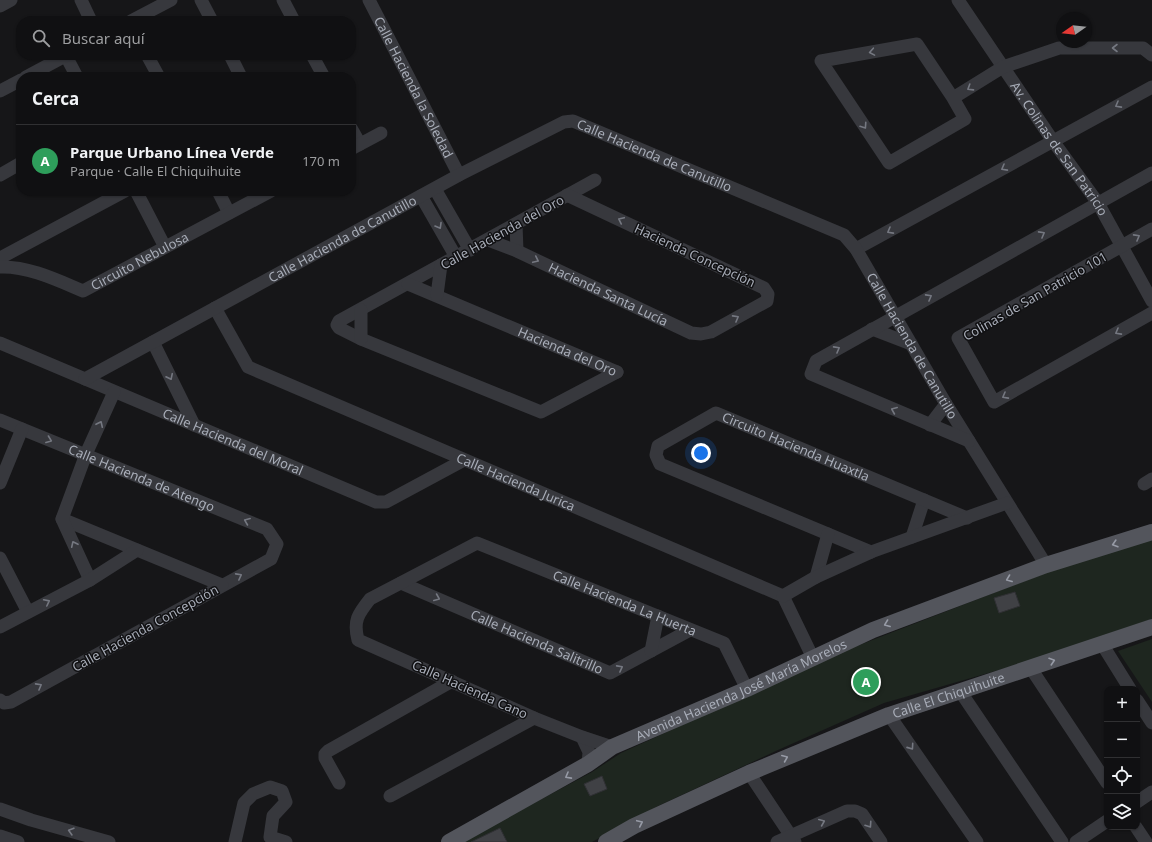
<!DOCTYPE html>
<html lang="es">
<meta charset="utf-8">
<style>
:root{--surface:#101012;--page:#19191b;--text:#f1f3f6;--muted:#9c9d9f;--line:#303032;--accent:#f2b134}
body{margin:0;font-family:"Noto Sans",sans-serif;background:var(--page);color:var(--text)}
.controls{position:absolute;right:12px;bottom:12px;display:grid;overflow:hidden;border-radius:8px;box-shadow:0 1px 3px #0004}
.controls button{width:36px;height:36px;display:grid;place-items:center;padding:0;border:0;border-bottom:1px solid var(--line);background:var(--surface);color:var(--text);font:20px sans-serif}
.compass{position:absolute;left:1056px;top:12px;width:36px;height:36px;border-radius:50%;background:var(--surface);box-shadow:0 1px 3px #0004;rotate:256deg}
.you{position:absolute;left:701px;top:453px;width:14px;height:14px;margin:-10px;border:3px solid #fff;border-radius:50%;background:#1a73e8;box-shadow:0 0 0 6px #1a73e833}
.badge{display:grid;place-items:center;width:26px;height:26px;border-radius:50%;background:var(--accent);color:#fff;font-size:13px;font-weight:700}
.pin{position:absolute;translate:-50% -50%;border:2px solid #fff;box-shadow:0 1px 4px #0006}
.list{margin:0;padding:0;list-style:none}
h2{display:flex;justify-content:space-between;align-items:center;height:52px;margin:0;padding:0 16px;font-size:17px}
h2 small{font-size:13px;font-weight:400;color:var(--muted)}
.list li{display:grid;grid-template-columns:26px 1fr auto;gap:12px;align-items:center;box-sizing:border-box;height:72px;padding:0 16px;border-top:1px solid var(--line)}
.list b{display:block;font-size:15px;white-space:nowrap}
.list p{margin:0;font-size:13px;white-space:nowrap;color:var(--muted)}
.list em{font-size:13px;font-style:normal;color:var(--muted)}
.icon{flex:none;width:22px;height:22px;fill:none;stroke:currentColor;stroke-width:2;stroke-linecap:round;stroke-linejoin:round}
.map{position:relative;flex:none;width:1152px;height:842px;overflow:hidden}
.search{position:absolute;background:var(--surface);box-shadow:0 1px 3px #0004;left:16px;top:16px;width:340px;height:44px;display:flex;align-items:center;gap:10px;box-sizing:border-box;padding:0 14px;border-radius:16px;color:var(--muted);font-size:15px}
.panel{position:absolute;background:var(--surface);box-shadow:0 1px 3px #0004;left:16px;top:72px;width:340px;height:124px;border-radius:16px}
.map>svg:first-child{display:block}
.green{fill:#1e261f}
.building{fill:#404145;stroke:#303034}
.lines{fill:none;stroke-linecap:round;stroke-linejoin:round}
.minor{stroke:#37383d;stroke-width:13}
.major{stroke:#53555c;stroke-width:16}
.oneway{stroke:#757881}
.oneway2{stroke:#979ba6}
.labels{text-anchor:middle;dominant-baseline:central;stroke-width:3;stroke-linejoin:round;paint-order:stroke}
.street-label{font-size:13px;fill:#a8adb8;stroke:#111113}
</style>
<div class="map">
<svg width="1152" height="842" viewBox="0 0 1152 842">
<rect width="100%" height="100%" fill="#161618"/>
<g class="green">
<path d="M1152,539V619L1027,662L884,703L778,750L656,807L592,842H461L592,772L621,753L844,651L1048,572Z"/>
<path d="M1152,639V702L1118,651Z"/>
</g>
<g class="building">
<path d="M1015,592L1020,606L999,613L994,598Z"/>
<path d="M602,776L607,789L590,796L584,784Z"/>
<path d="M500,828L507,842H471Z"/>
</g>
<g class="lines">
<g class="minor">
<path d="M81,0L91,21"/>
<path d="M201,0L212,21"/>
<path d="M283,0L294,21"/>
<path id="s1" d="M369,0L459,175"/>
<path id="s2" d="M958,0L1053,141L1098,203L1152,301"/>
<path d="M0,6L11,0"/>
<path d="M131,21L171,0"/>
<path d="M147,55L159,77"/>
<path d="M230,55L241,77"/>
<path d="M312,55L324,77"/>
<path d="M66,56L77,77"/>
<path d="M26,77L67,55"/>
<path d="M0,91L21,80"/>
<path d="M953,98L965,119L889,163L821,61L917,44L953,98L1003,67L1059,48H1143L1152,55"/>
<path d="M351,128L360,144"/>
<path d="M351,149L381,133"/>
<path d="M0,175L21,163"/>
<path d="M595,180L339,321L337,325L339,328L361,339L541,412L617,372"/>
<path d="M435,189L470,250"/>
<path d="M136,191L165,247"/>
<path d="M218,191L229,213"/>
<path d="M421,196L456,257"/>
<path d="M516,224L517,251"/>
<path d="M1152,229L958,338L994,402L1152,313"/>
<path id="s3" d="M488,240L517,251L691,333L701,334L711,332L767,301L768,294L764,288L567,195"/>
<path d="M856,249L1152,87"/>
<path d="M0,258L125,191"/>
<path id="s4" d="M0,267C28,266 57,280 83,291L271,191"/>
<path id="s5" d="M408,284L617,372"/>
<path d="M437,295L441,265"/>
<path id="s6" d="M215,308L248,367L783,596L813,658"/>
<path d="M872,329L911,344"/>
<path d="M361,339V310"/>
<path d="M153,342L194,425"/>
<path id="s7" d="M0,343L376,502H386L464,460"/>
<path id="s8" d="M85,379L459,175L564,122L573,121L844,235L856,249L946,404L1046,565"/>
<path id="s9" d="M0,420L267,529L277,544L271,559L11,702L4,703L0,700"/>
<path d="M930,425L946,404"/>
<path d="M969,441L811,374L816,361L1152,173"/>
<path d="M0,483L22,429"/>
<path d="M1144,484L1152,479"/>
<path d="M62,519L222,585"/>
<path d="M912,537L924,500"/>
<path id="s10" d="M871,552L660,464L656,455L658,446L716,413L967,518"/>
<path d="M0,558L28,612"/>
<path d="M816,577L828,534"/>
<path d="M90,580L62,519L86,454L114,392"/>
<path id="s11" d="M401,583L610,673L690,630"/>
<path d="M783,596L816,577L871,552L1007,503"/>
<path d="M0,627L90,580L137,550"/>
<path d="M1102,644L1130,689"/>
<path d="M651,651L658,616"/>
<path d="M1030,667L1107,783"/>
<path d="M960,691L1062,842"/>
<path d="M1137,700L1152,723"/>
<path d="M889,715L977,842"/>
<path d="M582,737L589,752L588,764"/>
<path id="s12" d="M612,747L582,737L534,718L358,640C353,621 358,614 370,599L477,543L724,643L747,689"/>
<path d="M749,773L795,842"/>
<path d="M339,783L325,758V754L328,751L452,681"/>
<path d="M390,796L534,718"/>
<path d="M1137,802L1152,792"/>
<path d="M0,809L31,820L109,842"/>
<path d="M1136,827L1146,842"/>
<path d="M0,836L18,842"/>
<path d="M235,842L244,803L253,794L270,787L282,791L286,802L273,816L270,837L286,842"/>
<path d="M777,842L847,811H855L862,814L881,842"/>
<path d="M1076,842L1107,821"/>
</g>
<g class="major">
<path id="s13" d="M449,842L588,764L612,747L747,689L873,630L1046,565L1152,532"/>
<path id="s14" d="M606,842L634,826L749,773L889,715L1152,627"/>
</g>
</g>
<defs><path id="oneway-chevron" d="M-2-3.5L2.5 0L-2 3.5" fill="none" stroke-width="1.6" stroke-linecap="round" stroke-linejoin="round"/></defs>
<g class="oneway">
<use href="#oneway-chevron" transform="translate(1115 48) rotate(-180)"/>
<use href="#oneway-chevron" transform="translate(872 52) rotate(170)"/>
<use href="#oneway-chevron" transform="translate(970 88) rotate(148)"/>
<use href="#oneway-chevron" transform="translate(1118 105) rotate(151)"/>
<use href="#oneway-chevron" transform="translate(864 126) rotate(56)"/>
<use href="#oneway-chevron" transform="translate(1004 168) rotate(151)"/>
<use href="#oneway-chevron" transform="translate(621 220) rotate(-155)"/>
<use href="#oneway-chevron" transform="translate(439 226) rotate(60)"/>
<use href="#oneway-chevron" transform="translate(890 231) rotate(151)"/>
<use href="#oneway-chevron" transform="translate(1042 234) rotate(-29)"/>
<use href="#oneway-chevron" transform="translate(1137 237) rotate(-29)"/>
<use href="#oneway-chevron" transform="translate(536 260) rotate(25)"/>
<use href="#oneway-chevron" transform="translate(929 297) rotate(-29)"/>
<use href="#oneway-chevron" transform="translate(736 318) rotate(-29)"/>
<use href="#oneway-chevron" transform="translate(1118 332) rotate(151)"/>
<use href="#oneway-chevron" transform="translate(837 349) rotate(-29)"/>
<use href="#oneway-chevron" transform="translate(170 377) rotate(64)"/>
<use href="#oneway-chevron" transform="translate(1005 396) rotate(151)"/>
<use href="#oneway-chevron" transform="translate(894 410) rotate(-157)"/>
<use href="#oneway-chevron" transform="translate(100 424) rotate(-65)"/>
<use href="#oneway-chevron" transform="translate(49 440) rotate(21)"/>
<use href="#oneway-chevron" transform="translate(247 521) rotate(-158)"/>
<use href="#oneway-chevron" transform="translate(74 544) rotate(-115)"/>
<use href="#oneway-chevron" transform="translate(239 576) rotate(-28)"/>
<use href="#oneway-chevron" transform="translate(437 598) rotate(23)"/>
<use href="#oneway-chevron" transform="translate(47 602) rotate(-27)"/>
<use href="#oneway-chevron" transform="translate(620 668) rotate(-28)"/>
<use href="#oneway-chevron" transform="translate(39 686) rotate(-29)"/>
<use href="#oneway-chevron" transform="translate(911 747) rotate(55)"/>
<use href="#oneway-chevron" transform="translate(822 822) rotate(-23)"/>
<use href="#oneway-chevron" transform="translate(869 825) rotate(56)"/>
<use href="#oneway-chevron" transform="translate(71 831) rotate(-164)"/>
</g>
<g class="oneway2">
<use href="#oneway-chevron" transform="translate(1115 544) rotate(163)"/>
<use href="#oneway-chevron" transform="translate(1009 579) rotate(159)"/>
<use href="#oneway-chevron" transform="translate(887 624) rotate(159)"/>
<use href="#oneway-chevron" transform="translate(1052 661) rotate(-18)"/>
<use href="#oneway-chevron" transform="translate(785 758) rotate(-23)"/>
<use href="#oneway-chevron" transform="translate(568 776) rotate(151)"/>
<use href="#oneway-chevron" transform="translate(640 823) rotate(-25)"/>
</g>
<g class="labels">
<g class="street-label">
<text stroke="none"><textPath href="#s1" startOffset="98">Calle Hacienda la Soledad</textPath></text>
<text stroke="none"><textPath href="#s2" startOffset="180">Av. Colinas de San Patricio</textPath></text>
<text stroke="none"><textPath href="#s8" startOffset="641">Calle Hacienda de Canutillo</textPath></text>
<text transform="translate(502 232) rotate(-29)">Calle Hacienda del Oro</text>
<text stroke="none"><textPath href="#s8" startOffset="293">Calle Hacienda de Canutillo</textPath></text>
<text transform="translate(695 255) rotate(25)">Hacienda Concepción</text>
<text stroke="none"><textPath href="#s4" startOffset="151">Circuito Nebulosa</textPath></text>
<text stroke="none"><textPath href="#s3" startOffset="132">Hacienda Santa Lucía</textPath></text>
<text transform="translate(1035 296) rotate(-30)">Colinas de San Patricio 101</text>
<text stroke="none"><textPath href="#s8" startOffset="977">Calle Hacienda de Canutillo</textPath></text>
<text stroke="none"><textPath href="#s5" startOffset="173">Hacienda del Oro</textPath></text>
<text stroke="none"><textPath href="#s7" startOffset="253">Calle Hacienda del Moral</textPath></text>
<text stroke="none"><textPath href="#s10" startOffset="401">Circuito Hacienda Huaxtla</textPath></text>
<text stroke="none"><textPath href="#s9" startOffset="153">Calle Hacienda de Atengo</textPath></text>
<text stroke="none"><textPath href="#s6" startOffset="359">Calle Hacienda Jurica</textPath></text>
<text stroke="none"><textPath href="#s12" startOffset="601">Calle Hacienda La Huerta</textPath></text>
<text transform="translate(145 628) rotate(-29)">Calle Hacienda Concepción</text>
<text stroke="none"><textPath href="#s11" startOffset="148">Calle Hacienda Salitrillo</textPath></text>
<text transform="translate(470 689) rotate(24)">Calle Hacienda Cano</text>
<text stroke="none"><textPath href="#s13" startOffset="330">Avenida Hacienda José María Morelos</textPath></text>
<text stroke="none"><textPath href="#s14" startOffset="373">Calle El Chiquihuite</textPath></text>
</g>
</g>
</svg>
<div class="controls">
<button>+</button>
<button>−</button>
<button><svg class="icon" aria-label="locate" viewBox="0 0 24 24"><circle cx="12" cy="12" r="6"/><path d="M12 2v4M12 18v4M2 12h4M18 12h4"/></svg></button>
<button><svg class="icon" aria-label="layers" viewBox="0 0 24 24"><path d="M12 4l9 5-9 5-9-5zM3 14l9 5 9-5"/></svg></button>
</div>
<svg class="compass" viewBox="-18 -18 36 36"><path d="M0-13l5 13h-10z" fill="#e53935"/><path d="M0 13l5-13h-10z" fill="#9c9d9f"/></svg>
<div class="you"></div>
<div class="pin badge" style="left:866px;top:682px;background:#2e9e5b">A</div>
<div class="search"><svg class="icon" aria-label="search" viewBox="0 0 24 24"><circle cx="10" cy="10" r="6"/><path d="M15 15l6 6"/></svg>Buscar aquí</div>
<section class="panel">
<h2>Cerca<small></small></h2>
<ul class="list">
<li><span class="badge" style="background:#2e9e5b">A</span><div><b>Parque Urbano Línea Verde</b><p>Parque · Calle El Chiquihuite</p></div><em>170 m</em></li>
</ul>
</section>
</div>
